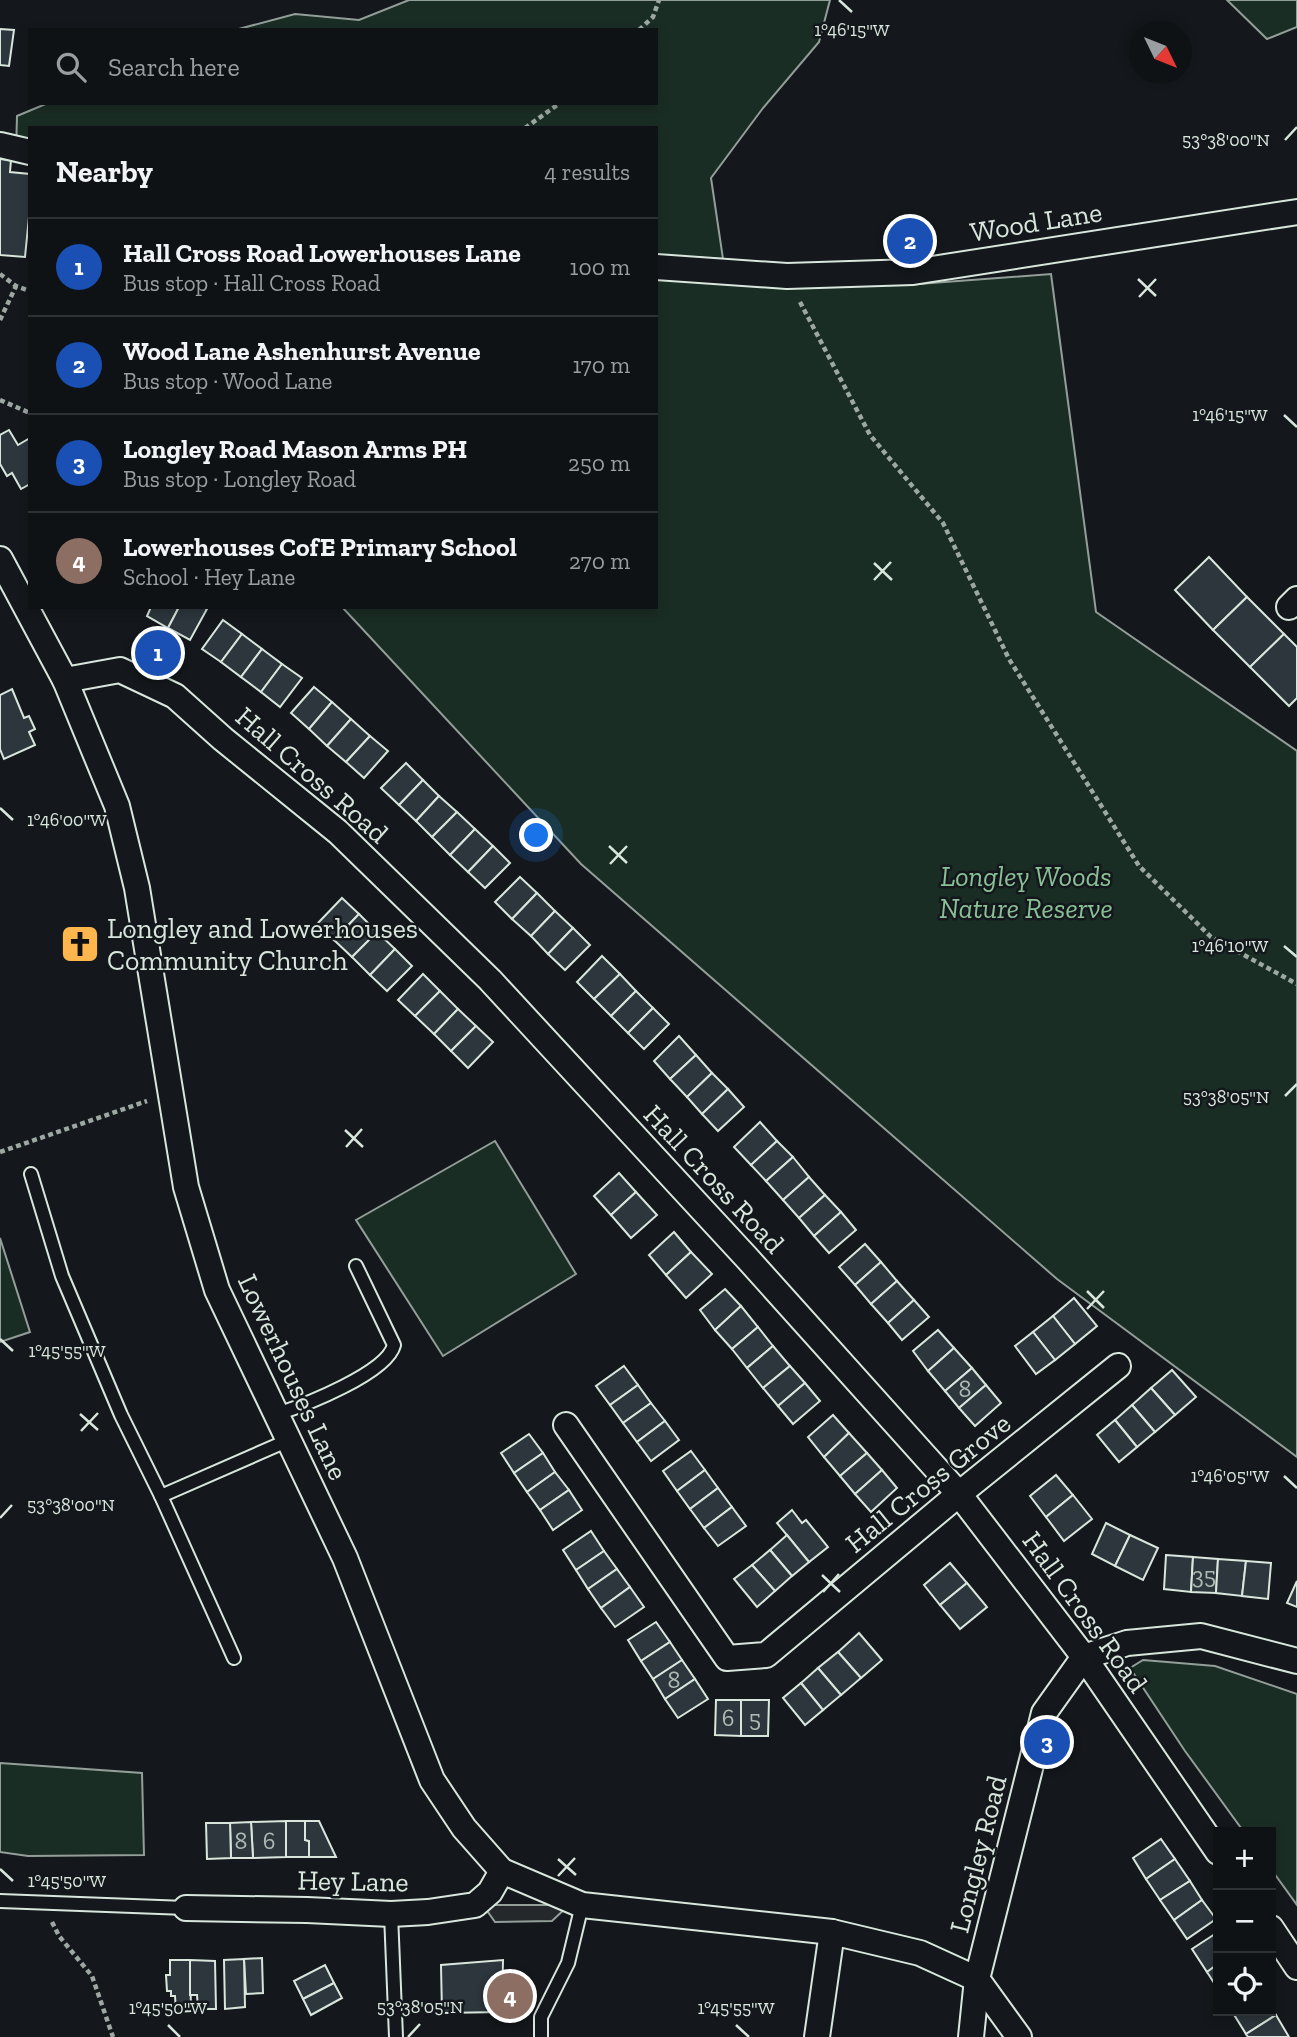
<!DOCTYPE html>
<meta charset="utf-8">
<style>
:root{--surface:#0f1215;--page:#181b1e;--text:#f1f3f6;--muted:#9b9ea0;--line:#2f3234;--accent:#b45309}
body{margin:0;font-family:"Zilla Slab",serif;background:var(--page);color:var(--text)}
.controls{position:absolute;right:21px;bottom:21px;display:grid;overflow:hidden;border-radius:0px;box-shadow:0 4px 10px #0003}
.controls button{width:63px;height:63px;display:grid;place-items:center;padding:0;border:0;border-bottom:2px solid var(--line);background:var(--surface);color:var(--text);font:35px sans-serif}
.compass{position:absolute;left:1129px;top:21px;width:63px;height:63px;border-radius:50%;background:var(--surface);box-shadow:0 4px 10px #0003;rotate:133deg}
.you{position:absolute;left:537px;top:836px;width:24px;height:24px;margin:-18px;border:5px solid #fff;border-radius:50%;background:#1a73e8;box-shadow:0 0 0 10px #1a73e833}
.badge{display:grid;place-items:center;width:46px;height:46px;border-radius:50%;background:var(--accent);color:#fff;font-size:23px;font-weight:700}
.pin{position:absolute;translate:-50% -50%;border:4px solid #fff;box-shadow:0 2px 7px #0006}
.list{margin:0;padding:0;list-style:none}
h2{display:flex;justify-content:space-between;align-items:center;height:91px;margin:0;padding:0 28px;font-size:30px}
h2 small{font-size:23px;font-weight:400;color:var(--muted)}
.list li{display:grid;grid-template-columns:46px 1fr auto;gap:21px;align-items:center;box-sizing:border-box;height:98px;padding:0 28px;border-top:2px solid var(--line)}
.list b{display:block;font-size:26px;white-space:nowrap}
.list p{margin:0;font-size:23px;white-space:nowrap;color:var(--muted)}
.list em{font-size:23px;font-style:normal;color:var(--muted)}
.icon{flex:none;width:38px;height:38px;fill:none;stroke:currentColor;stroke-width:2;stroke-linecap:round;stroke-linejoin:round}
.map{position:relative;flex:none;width:1297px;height:2037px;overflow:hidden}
.search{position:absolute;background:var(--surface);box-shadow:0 4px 10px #0003;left:28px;top:28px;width:630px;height:77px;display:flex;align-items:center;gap:18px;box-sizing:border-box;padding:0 24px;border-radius:0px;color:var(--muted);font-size:26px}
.panel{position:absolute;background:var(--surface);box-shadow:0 4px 10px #0003;left:28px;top:126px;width:630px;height:483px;border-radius:0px}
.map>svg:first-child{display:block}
.green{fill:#1a2d24;stroke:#939e99;stroke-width:2}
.parking{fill:#24282b;stroke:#939e99;stroke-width:2}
.building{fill:#2c363c;stroke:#d8e6dc;stroke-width:2}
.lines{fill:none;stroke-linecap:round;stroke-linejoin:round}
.lane-casing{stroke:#d8e6dc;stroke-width:16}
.street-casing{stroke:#d8e6dc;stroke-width:28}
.path{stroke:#9da8a2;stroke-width:4.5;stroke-dasharray:5 3.5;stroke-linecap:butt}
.lane{stroke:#14181c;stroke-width:12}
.street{stroke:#14181c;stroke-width:24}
.ticks{fill:none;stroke:#d8e6dc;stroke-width:2.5}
.labels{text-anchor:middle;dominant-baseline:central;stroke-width:5;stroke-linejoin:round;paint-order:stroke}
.number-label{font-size:24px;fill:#adbab4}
.street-label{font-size:28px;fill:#d8e6dc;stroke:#14181c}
.park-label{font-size:28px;font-style:italic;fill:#8ac095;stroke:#14181c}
.poi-label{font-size:28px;fill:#d8e6dc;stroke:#14181c;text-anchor:start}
.ticks-label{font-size:18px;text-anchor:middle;fill:#d8e6dc;stroke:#14181c;stroke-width:5;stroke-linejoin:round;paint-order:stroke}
</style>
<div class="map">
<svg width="1297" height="2037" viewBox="0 0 1297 2037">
<rect width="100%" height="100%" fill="#14181c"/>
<g class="green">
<path d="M409,0H830L819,42L763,108L711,178L723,259L656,255V128H30V156L16,153L17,116L48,103H656V30H235L295,14L359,20Z"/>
<path d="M1227,0H1297V27L1267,39Z"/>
<path d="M1051,274L1096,612L1297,751V1457L1057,1279L581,864L342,607H656V279L905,285Z"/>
<path d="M495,1141L576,1274L443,1356L356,1220Z"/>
<path d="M0,1238L30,1332L0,1342Z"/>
<path d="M1143,1660L1215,1666L1297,1694V1905L1271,1869V1832H1244L1185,1751L1130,1668Z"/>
<path d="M0,1763L142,1773L144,1855L28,1856L0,1852Z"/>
</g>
<path class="parking" d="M483,1905H569L552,1921L495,1922Z"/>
<g class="building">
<path d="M0,29L14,30L9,66L0,65Z"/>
<path d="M0,159L11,160L10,172L30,174V207L25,257L0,255Z"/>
<path d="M9,430L18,445L30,438V484L21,489L12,473L7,476L0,464V435Z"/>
<path d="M1209,557L1247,597L1213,630L1175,590Z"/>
<path d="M1247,597L1284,634L1250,667L1213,630Z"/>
<path d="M151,607H179L168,628L147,616Z"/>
<path d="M179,607H203L207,609L190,640L168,628Z"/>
<path d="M223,620L242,634L221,662L202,649Z"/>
<path d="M242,634L262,649L241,677L221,662Z"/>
<path d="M1284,634L1297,647V698L1289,706L1250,667Z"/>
<path d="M262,649L282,664L261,692L241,677Z"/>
<path d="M282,664L302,678L280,707L261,692Z"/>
<path d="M314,687L332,702L309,729L291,713Z"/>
<path d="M12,689L24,718L29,716L35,729L29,732L35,745L4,759L0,749V695Z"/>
<path d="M332,702L351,719L327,746L309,729Z"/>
<path d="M351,719L370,736L346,762L327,746Z"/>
<path d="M370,736L388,751L364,778L346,762Z"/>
<path d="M406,763L423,780L399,805L381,788Z"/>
<path d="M423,780L439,796L416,821L399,805Z"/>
<path d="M439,796L457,812L432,837L416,821Z"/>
<path d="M457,812L475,829L450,855L432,837Z"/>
<path d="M475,829L493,846L468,872L450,855Z"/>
<path d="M493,846L510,863L485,888L468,872Z"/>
<path d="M520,877L537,893L512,919L495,902Z"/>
<path d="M537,893L555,911L531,936L512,919Z"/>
<path d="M342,898L359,914L334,940L317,924Z"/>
<path d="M555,911L573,928L548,954L531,936Z"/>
<path d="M359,914L377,932L352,957L334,940Z"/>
<path d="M573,928L590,945L565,970L548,954Z"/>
<path d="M377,932L395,949L370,975L352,957Z"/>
<path d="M395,949L412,966L387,991L370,975Z"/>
<path d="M602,956L620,974L594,999L577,982Z"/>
<path d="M423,974L440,991L415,1016L398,1000Z"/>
<path d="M620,974L636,991L611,1016L594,999Z"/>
<path d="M440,991L458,1009L434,1034L415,1016Z"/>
<path d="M636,991L653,1008L628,1033L611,1016Z"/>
<path d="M653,1008L669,1024L644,1049L628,1033Z"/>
<path d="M458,1009L476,1026L451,1051L434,1034Z"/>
<path d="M476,1026L493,1042L468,1068L451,1051Z"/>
<path d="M679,1036L696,1055L670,1079L654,1061Z"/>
<path d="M696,1055L712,1073L687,1097L670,1079Z"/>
<path d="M712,1073L728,1089L702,1114L687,1097Z"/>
<path d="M728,1089L744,1107L718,1131L702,1114Z"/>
<path d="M760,1122L777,1141L751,1165L734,1147Z"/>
<path d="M777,1141L793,1157L766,1181L751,1165Z"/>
<path d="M793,1157L809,1177L783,1200L766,1181Z"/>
<path d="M619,1173L636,1192L611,1215L594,1196Z"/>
<path d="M809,1177L825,1195L799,1218L783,1200Z"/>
<path d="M636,1192L657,1215L631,1238L611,1215Z"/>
<path d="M825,1195L841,1212L814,1236L799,1218Z"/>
<path d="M841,1212L856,1230L829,1253L814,1236Z"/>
<path d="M674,1232L691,1252L666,1275L649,1255Z"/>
<path d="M865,1244L881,1262L855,1285L839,1267Z"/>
<path d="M691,1252L712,1274L686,1298L666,1275Z"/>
<path d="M881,1262L897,1281L871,1304L855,1285Z"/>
<path d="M897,1281L914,1300L888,1323L871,1304Z"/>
<path d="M725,1289L741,1306L715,1330L700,1310Z"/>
<path d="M1074,1298L1097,1326L1075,1344L1053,1316Z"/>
<path d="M914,1300L929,1317L902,1340L888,1323Z"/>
<path d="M741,1306L758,1327L732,1349L715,1330Z"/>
<path d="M1053,1316L1075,1344L1055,1360L1033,1332Z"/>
<path d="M758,1327L773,1346L747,1368L732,1349Z"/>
<path d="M938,1330L954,1348L928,1371L913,1351Z"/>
<path d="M1033,1332L1055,1360L1036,1374L1015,1346Z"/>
<path d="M773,1346L790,1366L763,1388L747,1368Z"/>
<path d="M954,1348L972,1368L945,1391L928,1371Z"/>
<path d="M624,1366L638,1385L610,1405L596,1386Z"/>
<path d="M790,1366L805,1383L778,1406L763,1388Z"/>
<path d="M972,1368L986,1385L959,1408L945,1391Z"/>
<path d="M1172,1370L1196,1397L1175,1415L1151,1388Z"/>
<path d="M805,1383L820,1401L793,1424L778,1406Z"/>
<path d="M638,1385L651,1403L623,1423L610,1405Z"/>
<path d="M986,1385L1001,1403L975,1426L959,1408Z"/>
<path d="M1151,1388L1175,1415L1155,1432L1132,1405Z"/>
<path d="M651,1403L665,1421L637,1442L623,1423Z"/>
<path d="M1132,1405L1155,1432L1137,1447L1115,1420Z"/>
<path d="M833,1415L849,1433L824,1457L808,1437Z"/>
<path d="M1115,1420L1137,1447L1119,1462L1097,1435Z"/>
<path d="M665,1421L679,1440L651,1461L637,1442Z"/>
<path d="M849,1433L867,1453L840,1476L824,1457Z"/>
<path d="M529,1434L543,1453L514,1473L501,1453Z"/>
<path d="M691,1451L705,1470L677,1491L663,1471Z"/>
<path d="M543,1453L555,1472L527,1492L514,1473Z"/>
<path d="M867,1453L882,1470L855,1494L840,1476Z"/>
<path d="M705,1470L718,1488L690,1509L677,1491Z"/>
<path d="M882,1470L897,1488L871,1512L855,1494Z"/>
<path d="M555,1472L569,1490L540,1510L527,1492Z"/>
<path d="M1056,1475L1073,1495L1046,1517L1030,1496Z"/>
<path d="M718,1488L732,1507L704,1528L690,1509Z"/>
<path d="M569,1490L582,1510L553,1530L540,1510Z"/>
<path d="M1073,1495L1092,1519L1064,1541L1046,1517Z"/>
<path d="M732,1507L746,1526L718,1546L704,1528Z"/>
<path d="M792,1510L802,1523L806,1520L828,1547L809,1562L777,1523Z"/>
<path d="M1106,1523L1130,1535L1115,1566L1092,1554Z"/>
<path d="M591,1531L604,1551L576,1570L563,1550Z"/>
<path d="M787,1535L809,1562L792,1576L770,1550Z"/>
<path d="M1130,1535L1158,1548L1143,1580L1115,1566Z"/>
<path d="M770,1550L792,1576L775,1591L752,1565Z"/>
<path d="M604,1551L617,1569L588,1589L576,1570Z"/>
<path d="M1166,1555L1193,1557L1191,1592L1164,1589Z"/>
<path d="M1193,1557L1218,1559L1216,1593L1191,1592Z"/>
<path d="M1218,1559L1246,1561L1242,1596L1216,1593Z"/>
<path d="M1246,1561L1271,1563L1268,1599L1242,1596Z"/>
<path d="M950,1563L967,1583L940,1605L924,1585Z"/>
<path d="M752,1565L775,1591L757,1607L734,1579Z"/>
<path d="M617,1569L630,1587L601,1608L588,1589Z"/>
<path d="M1297,1581V1607L1287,1603Z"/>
<path d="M967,1583L987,1607L960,1629L940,1605Z"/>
<path d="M630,1587L644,1607L615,1627L601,1608Z"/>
<path d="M656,1622L670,1642L641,1661L628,1640Z"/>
<path d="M859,1633L882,1660L861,1678L838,1652Z"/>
<path d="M670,1642L682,1660L653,1679L641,1661Z"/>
<path d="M838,1652L861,1678L841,1695L818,1668Z"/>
<path d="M682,1660L695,1679L665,1699L653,1679Z"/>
<path d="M818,1668L841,1695L823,1710L801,1683Z"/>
<path d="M695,1679L708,1699L678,1718L665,1699Z"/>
<path d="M801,1683L823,1710L805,1725L783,1698Z"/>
<path d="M716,1700H741V1736L715,1735Z"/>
<path d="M741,1700H769L768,1736H741Z"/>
<path d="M286,1821V1857L253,1858L251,1822Z"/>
<path d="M286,1821H305V1840L309,1841V1857H286Z"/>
<path d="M305,1821H319L336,1857H309V1841L305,1840Z"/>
<path d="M251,1822L253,1858H231L230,1823Z"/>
<path d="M206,1823H230L231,1858L207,1859Z"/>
<path d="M1161,1839L1175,1859L1146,1879L1133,1858Z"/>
<path d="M1175,1859L1190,1881L1160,1900L1146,1879Z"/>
<path d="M1190,1881L1202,1900L1174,1920L1160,1900Z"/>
<path d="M1202,1900L1216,1919L1187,1939L1174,1920Z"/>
<path d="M1218,1932V1964L1207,1972L1192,1949Z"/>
<path d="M262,1958L263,1993L246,1994L244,1959Z"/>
<path d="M244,1959L245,2007L225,2009L224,1960Z"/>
<path d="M170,1960H190L191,2011L176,2012L175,1996H171V1991H167L166,1975H170Z"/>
<path d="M190,1960L215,1961L216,2009H198L197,1995H190Z"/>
<path d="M503,1960L502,2012L442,2013L441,1965Z"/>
<path d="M1218,1964V1989L1207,1972Z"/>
<path d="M325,1965L334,1983L303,1999L294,1981Z"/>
<path d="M334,1983L342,1998L311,2015L303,1999Z"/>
<path d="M1271,2007L1276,2015L1246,2034L1233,2013L1236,2011H1271Z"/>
<path d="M1276,2015L1289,2037H1248L1246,2034Z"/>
</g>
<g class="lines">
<g class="lane-casing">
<g id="lane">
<path d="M31,1174L62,1276L121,1415L161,1496"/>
<path d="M277,1414C305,1405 387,1373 394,1345L356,1266"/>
<path d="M234,1658L161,1496L289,1440"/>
<path d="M0,1901L186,1908"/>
<path d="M391,1914L396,2037"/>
<path d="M541,2037V2017L568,1963L582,1905"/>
</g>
</g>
<g class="street-casing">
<g id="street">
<path d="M0,145L30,152"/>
<path d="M656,267L787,276L913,272L1297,212"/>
<path d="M0,559L65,680L117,806L137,888L186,1187L217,1290L345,1558L432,1780L464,1828L502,1871L582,1905L832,1932L920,1953L977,1979L1019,2037"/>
<path d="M1289,607L1297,599"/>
<path d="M65,680L120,670L175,696L223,739L338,832L490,980L747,1258L959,1494L1084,1657L1218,1852"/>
<path d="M566,1425L727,1658L766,1655L959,1494L1118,1366"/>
<path d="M1084,1657L1127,1643L1201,1636L1297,1661"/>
<path d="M186,1908L307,1910L391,1914L428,1912L475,1905L490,1892L502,1871"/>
<path d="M1271,1928L1297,1967"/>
<path d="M817,2037L832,1932"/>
<path d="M971,2037L977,1979L1044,1713L1084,1657"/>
</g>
</g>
<g class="path">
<path d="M639,30L653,17L659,0"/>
<path d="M525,128L560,103"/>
<path d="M0,274L16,286L30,291"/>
<path d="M800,302L870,435L943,523L1009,659L1139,866L1211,937L1297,984"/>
<path d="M0,320L16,286"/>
<path d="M0,400L30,413"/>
<path d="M0,1152L147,1101"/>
<path d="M52,1922L59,1936L92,1976L113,2037"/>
</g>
<use href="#lane" class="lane"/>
<use href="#street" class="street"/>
</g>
<path class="ticks" d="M839,0L852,12M1285,140L1297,127M1138,279L1156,296M1139,297L1156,279M1284,415L1297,427M874,563L892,580M874,580L891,562M0,808L13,820M609,846L627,863M610,864L627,846M1284,946L1297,957M1285,1096L1297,1084M345,1130L363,1147M346,1147L362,1129M1087,1291L1104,1308M1087,1309L1104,1291M0,1339L13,1351M80,1414L98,1430M81,1431L98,1413M1284,1476L1297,1488M0,1518L12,1505M822,1575L840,1592M823,1592L839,1574M558,1859L576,1875M0,1869L13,1881M558,1876L575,1858M168,2025L180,2037M736,2025L749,2037M408,2037L420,2024"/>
<defs>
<g id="church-square" transform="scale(2.0125)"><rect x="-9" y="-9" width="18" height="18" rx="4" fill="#ffb74d" stroke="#14181c"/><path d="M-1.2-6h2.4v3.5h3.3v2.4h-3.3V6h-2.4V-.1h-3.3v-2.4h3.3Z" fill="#111"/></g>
</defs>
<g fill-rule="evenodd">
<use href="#church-square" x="80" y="944"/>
</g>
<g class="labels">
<g class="number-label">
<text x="965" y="1388">8</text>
<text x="1204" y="1575">35</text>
<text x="674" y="1679">8</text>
<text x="728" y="1717">6</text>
<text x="755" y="1718">5</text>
<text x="241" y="1840">8</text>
<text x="269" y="1840">6</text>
</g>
<g class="street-label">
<text transform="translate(1036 222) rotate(-9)">Wood Lane</text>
<text transform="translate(312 775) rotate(41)">Hall Cross Road</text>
<text transform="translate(714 1179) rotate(47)">Hall Cross Road</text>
<text transform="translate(293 1377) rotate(65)">Lowerhouses Lane</text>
<text transform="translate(928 1483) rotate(-39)">Hall Cross Grove</text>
<text transform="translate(1085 1612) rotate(54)">Hall Cross Road</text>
<text transform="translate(978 1854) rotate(-76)">Longley Road</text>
<text transform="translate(353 1881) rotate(1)">Hey Lane</text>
</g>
<g class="park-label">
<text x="1026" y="876">Longley Woods<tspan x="1026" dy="32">Nature Reserve</tspan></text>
</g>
<g class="poi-label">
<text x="107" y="928">Longley and Lowerhouses<tspan x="107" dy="32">Community Church</tspan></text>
</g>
</g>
<g class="ticks-label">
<text x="852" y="36">1°46'15"W</text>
<text x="1226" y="146">53°38'00"N</text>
<text x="1230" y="421">1°46'15"W</text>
<text x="67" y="826">1°46'00"W</text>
<text x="1230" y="952">1°46'10"W</text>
<text x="1226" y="1103">53°38'05"N</text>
<text x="67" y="1357">1°45'55"W</text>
<text x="1230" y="1482">1°46'05"W</text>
<text x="71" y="1511">53°38'00"N</text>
<text x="67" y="1887">1°45'50"W</text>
<text x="420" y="2013">53°38'05"N</text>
<text x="168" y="2014">1°45'50"W</text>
<text x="736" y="2014">1°45'55"W</text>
</g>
</svg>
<div class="controls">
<button>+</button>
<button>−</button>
<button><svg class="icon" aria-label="locate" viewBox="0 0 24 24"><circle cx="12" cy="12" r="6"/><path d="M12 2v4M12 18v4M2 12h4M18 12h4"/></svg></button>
</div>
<svg class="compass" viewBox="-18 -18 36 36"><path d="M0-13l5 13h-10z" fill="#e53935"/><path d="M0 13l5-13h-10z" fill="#9b9ea0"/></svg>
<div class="you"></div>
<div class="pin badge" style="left:158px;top:653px;background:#1a4fb4">1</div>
<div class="pin badge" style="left:910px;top:241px;background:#1a4fb4">2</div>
<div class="pin badge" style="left:1047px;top:1742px;background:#1a4fb4">3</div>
<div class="pin badge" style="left:510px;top:1996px;background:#8d6e63">4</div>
<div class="search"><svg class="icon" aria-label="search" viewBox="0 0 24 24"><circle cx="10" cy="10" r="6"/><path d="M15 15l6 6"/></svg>Search here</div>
<section class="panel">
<h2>Nearby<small>4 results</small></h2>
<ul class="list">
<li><span class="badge" style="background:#1a4fb4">1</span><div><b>Hall Cross Road Lowerhouses Lane</b><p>Bus stop · Hall Cross Road</p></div><em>100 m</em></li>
<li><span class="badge" style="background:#1a4fb4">2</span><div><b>Wood Lane Ashenhurst Avenue</b><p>Bus stop · Wood Lane</p></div><em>170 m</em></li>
<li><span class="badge" style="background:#1a4fb4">3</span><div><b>Longley Road Mason Arms PH</b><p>Bus stop · Longley Road</p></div><em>250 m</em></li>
<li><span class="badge" style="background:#8d6e63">4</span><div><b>Lowerhouses CofE Primary School</b><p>School · Hey Lane</p></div><em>270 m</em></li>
</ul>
</section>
</div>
